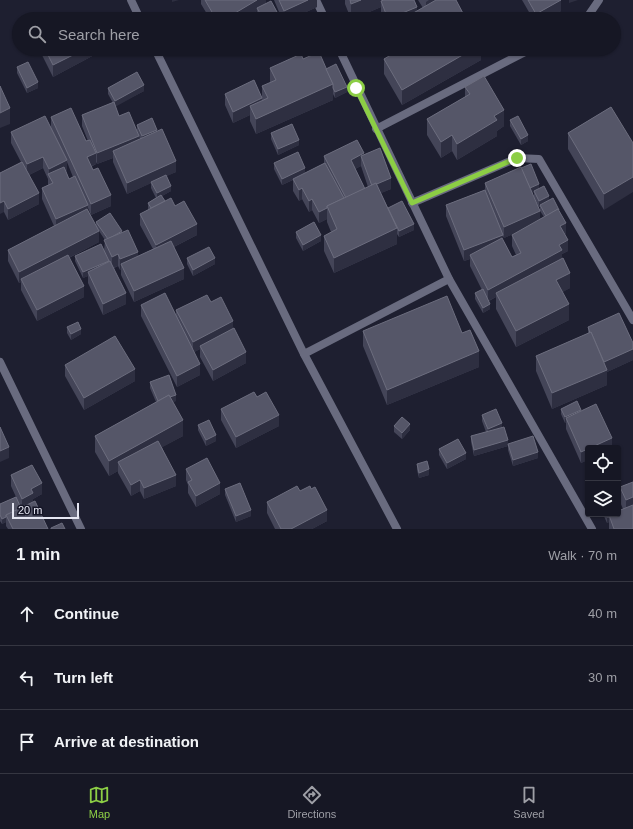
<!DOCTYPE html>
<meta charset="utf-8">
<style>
:root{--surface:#161724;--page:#232431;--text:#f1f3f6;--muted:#9e9fa6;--line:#353641;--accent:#8cce45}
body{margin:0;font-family:Helvetica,sans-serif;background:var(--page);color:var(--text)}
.controls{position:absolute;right:12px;bottom:12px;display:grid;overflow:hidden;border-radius:4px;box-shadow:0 1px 3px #0004}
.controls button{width:36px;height:36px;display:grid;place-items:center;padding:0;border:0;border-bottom:1px solid var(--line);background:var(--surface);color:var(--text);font:20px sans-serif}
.scale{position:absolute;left:12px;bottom:10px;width:67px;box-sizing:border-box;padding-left:4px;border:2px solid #e5e6f2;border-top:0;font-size:11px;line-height:14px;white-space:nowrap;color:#e5e6f2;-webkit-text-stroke:3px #151526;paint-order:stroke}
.stop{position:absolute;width:12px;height:12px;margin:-9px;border:3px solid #8cce45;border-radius:50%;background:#fff}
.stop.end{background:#8cce45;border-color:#fff;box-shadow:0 1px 4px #0008}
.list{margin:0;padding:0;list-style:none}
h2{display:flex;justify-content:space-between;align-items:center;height:52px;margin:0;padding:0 16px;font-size:17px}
h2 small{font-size:13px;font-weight:400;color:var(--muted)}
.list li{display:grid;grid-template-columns:26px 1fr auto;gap:12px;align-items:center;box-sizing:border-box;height:64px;padding:0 16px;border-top:1px solid var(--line)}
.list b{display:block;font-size:15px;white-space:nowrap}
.list em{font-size:13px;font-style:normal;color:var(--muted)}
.icon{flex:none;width:22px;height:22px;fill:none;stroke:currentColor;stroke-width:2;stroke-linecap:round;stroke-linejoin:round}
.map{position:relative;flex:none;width:633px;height:529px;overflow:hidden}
.search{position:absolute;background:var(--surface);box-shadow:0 1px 3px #0004;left:12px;right:12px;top:12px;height:44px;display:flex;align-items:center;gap:10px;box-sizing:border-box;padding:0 14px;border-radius:22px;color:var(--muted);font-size:15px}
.sheet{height:244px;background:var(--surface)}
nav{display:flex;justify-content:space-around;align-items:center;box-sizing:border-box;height:56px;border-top:1px solid var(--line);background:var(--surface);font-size:11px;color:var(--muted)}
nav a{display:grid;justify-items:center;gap:2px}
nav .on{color:var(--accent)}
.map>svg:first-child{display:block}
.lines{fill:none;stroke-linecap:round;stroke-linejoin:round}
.street{stroke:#696b7f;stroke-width:8}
.wall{fill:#444558;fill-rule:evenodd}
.shaded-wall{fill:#2e2f41}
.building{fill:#555668;stroke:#6c6d7e}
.route{stroke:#8cce45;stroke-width:5}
</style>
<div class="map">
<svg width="633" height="529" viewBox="0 0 633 529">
<rect width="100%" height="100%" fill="#1e1f30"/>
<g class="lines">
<g class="street">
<path d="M131,0L140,19"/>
<path d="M316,0L325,19"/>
<path d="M586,19L599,0"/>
<path d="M155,49L304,354L397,529"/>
<path d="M339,49L449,279L592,529"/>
<path d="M376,129L531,49"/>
<path d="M412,203L517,158L539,159L633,320"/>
<path d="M304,354L449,279"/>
<path d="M0,362L81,529"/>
</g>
</g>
<g class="wall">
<path d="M201,0H266V3L277,17L274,19H260L257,13V11L244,19H210L201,4Z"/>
<path d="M274,0H317V7L291,19H282Z"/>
<path d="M345,0H414L417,11L423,8L418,0H456L466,19H384L381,12V7L353,19H351L345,4Z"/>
<path d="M522,0H561V11L547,19H533Z"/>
<path d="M39,49H96V54L53,77Z"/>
<path d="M396,49H481V60L402,105L384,74V59L397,51Z"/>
<path d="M303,59L326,69L347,92L335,98L333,94V100L256,134L250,121V115L233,123L225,105V94L262,98V86L270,83V68Z"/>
<path d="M17,67L38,88L27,93L17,73Z"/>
<path d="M465,87L504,126L497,131V136L457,160L452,151L441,158L427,135V119L465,97Z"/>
<path d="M108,88L144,91L115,106L119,116L139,139H140L137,131V125L157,131L176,172L166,176L171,191L162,196L165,201L175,206L197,235L174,247L184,279L134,302L121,275V270H120L118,266L114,268L126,304L103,315L88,283V276L83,278L75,261V256L109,262L104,251L105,240L99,231V242L69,258L84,297L37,321L21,290V282L19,283L8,261V250L54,226L42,199V188L48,185V179L43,168L29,175L39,204L8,220L4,212L0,173L21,162L11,143V132L51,128V117L86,141H88L82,126V115L113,103L108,94ZM113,158V162L127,194L151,183V188L156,198L148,203V210L140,214V225L153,249L138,256L122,232L96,222V227L88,210V208L91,215L111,206L91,167L96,164V162L97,164ZM67,162L73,177L69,179L66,171H67Z"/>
<path d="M611,107L604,210L568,149V133Z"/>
<path d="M510,120L528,141L521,145L510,126Z"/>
<path d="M271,133L299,145L278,155L271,139Z"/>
<path d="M364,154L391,189L381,193L388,208L414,230L399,237L397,234V244L334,273L324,251V236L331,232L327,222V219L319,223L312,210L309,212L302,199L299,201L293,191V180L282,185L274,169V163L305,173L324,163V156ZM361,166L368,187L365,189L355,169Z"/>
<path d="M485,183L539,189L559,212L566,234H565L568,251L562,254V259L570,288L562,292L569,320L516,347L496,309V297L489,301L490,309L483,313L475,299V293L482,290L470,266V259L464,261L446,216V205L485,190ZM534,192V197L539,207H540V211L544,217L540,219L532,193ZM513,234L512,235V246L516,255L512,257L503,240V236L504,238Z"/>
<path d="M296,232L321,241L303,251L296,238Z"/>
<path d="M187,258L215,264L193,276L187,264Z"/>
<path d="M211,302L233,328L246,363L213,381L200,357V349L194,352L200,375L177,387L141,316V305L176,316V310Z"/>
<path d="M67,327L81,334L71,340L67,333Z"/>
<path d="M588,327L633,343V360L607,372V385L552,409L536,371V356L588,334Z"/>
<path d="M363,331L462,333L479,367L387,405L363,346Z"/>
<path d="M65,365L135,381L84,410L65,376Z"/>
<path d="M150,382L176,401L172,402L183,436L162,447L176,486L144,499L140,491L131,496L118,473V471L109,476L95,452V436L156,402L150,388Z"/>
<path d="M257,397L279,426L236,448L221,420V409Z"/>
<path d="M561,409L581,411L612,448L581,463L566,429V423H565L561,414Z"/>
<path d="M482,415L502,428L508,446L474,456L471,442V436L486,432L482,421Z"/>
<path d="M198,425L216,441L206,446L198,430Z"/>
<path d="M394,426L410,430L402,439L394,432Z"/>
<path d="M508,444L538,458L513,466L508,450Z"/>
<path d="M439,449L466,459L447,469L439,455Z"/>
<path d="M417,464L429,475L419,478L417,470Z"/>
<path d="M186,469L220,494L196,507L188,493V485L186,480Z"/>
<path d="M11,475L42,494L33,499V502L48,529H8L6,526V522L2,524L0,521V504L16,497L11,486Z"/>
<path d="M633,482V529H609V522L607,523L603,514H618L619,511L623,509L620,502V487Z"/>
<path d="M225,489L251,516L236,522L225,495Z"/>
<path d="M300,491L327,521L312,529H275L267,513V502Z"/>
</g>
<g class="shaded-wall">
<path d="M172,0H179L172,2Z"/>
<path d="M257,0H266V6L257,8V11L244,19H225Z"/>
<path d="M308,0H317V7L291,19H284V11Z"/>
<path d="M361,0H398L381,1V7L353,19H351V4Z"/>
<path d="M429,0H447L426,13V2Z"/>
<path d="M561,0V11L547,19H536V14Z"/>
<path d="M569,0H578L569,3Z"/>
<path d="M417,7V18L416,19H388Z"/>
<path d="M277,12V17L274,19H263Z"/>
<path d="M85,49H96V54L53,77V65Z"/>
<path d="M473,49H481V60L402,105V90Z"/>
<path d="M38,82V88L27,93V88Z"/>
<path d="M333,84V100L256,134V119Z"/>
<path d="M144,85V91L115,107V101Z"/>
<path d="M347,87V92L335,98V92Z"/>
<path d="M262,98V109L250,106V115L233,123V112Z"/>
<path d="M10,108V124L0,128V113Z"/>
<path d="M504,110V126L497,131V136L457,160V144L494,116Z"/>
<path d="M157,130V135L142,142V136Z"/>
<path d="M452,135V151L441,158V142Z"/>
<path d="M528,135V141L521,145V139Z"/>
<path d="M139,136V147L113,151V158L97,164V153Z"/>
<path d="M299,140V145L278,155V149Z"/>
<path d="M96,153V164L87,168V157Z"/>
<path d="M364,153V164L361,156V166L351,171V160Z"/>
<path d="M43,157V168L27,176V164Z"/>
<path d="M67,160V171L51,179L49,175V169Z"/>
<path d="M176,161V172L127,194V183Z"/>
<path d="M305,168V174L282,185V179Z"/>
<path d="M633,177V192L604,210V194Z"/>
<path d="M391,178V189L372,197V186Z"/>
<path d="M539,184V190L530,194V188Z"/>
<path d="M171,186V191L157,199V193Z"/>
<path d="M302,188V199L299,201V190Z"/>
<path d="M39,193V204L8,220V209Z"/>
<path d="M111,195V206L91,215V204Z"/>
<path d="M549,196V202L540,205L539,207V201Z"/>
<path d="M312,199V210L309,212V201Z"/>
<path d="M4,201V212L0,214V203Z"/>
<path d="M88,205V216L56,230V219Z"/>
<path d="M327,208V219L319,223V212Z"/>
<path d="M540,211V223L504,238V227Z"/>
<path d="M566,223V234L560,237V226Z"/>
<path d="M197,224V235L156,256V245Z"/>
<path d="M414,224V230L399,237V231Z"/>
<path d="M397,228V244L334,273V258Z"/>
<path d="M99,231V242L22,282L21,279V282L19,283V272Z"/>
<path d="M321,235V241L303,251V245Z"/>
<path d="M503,235V246L470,255V259L464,261V250Z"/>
<path d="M568,240V251L562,254V261L496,293V297L488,301V290L559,245Z"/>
<path d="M138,252V263L121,264V270H120V259Z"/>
<path d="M118,254V266L112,268V257Z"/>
<path d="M215,258V264L193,276V270Z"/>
<path d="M109,261V267L88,272V276L83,278V272Z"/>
<path d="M184,268V279L134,302V291Z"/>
<path d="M570,273V288L556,296V280Z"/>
<path d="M84,286V297L37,321V310Z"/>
<path d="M126,293V304L103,315V304Z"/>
<path d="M490,304V309L483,313V308Z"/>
<path d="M569,304V320L516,347V331Z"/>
<path d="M233,321V332L200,346V349L193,353V342Z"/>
<path d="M81,329V334L71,340V334Z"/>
<path d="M633,349V360L607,372V385L552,409V393L604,362Z"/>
<path d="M479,351V367L387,405V390Z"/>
<path d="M246,352V363L213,381V370Z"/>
<path d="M200,364V375L177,387V376Z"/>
<path d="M135,369V381L84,410V398Z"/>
<path d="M176,395V401L158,407V402Z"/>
<path d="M581,410V416L566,418V423H565V417Z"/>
<path d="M279,415V426L236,448V437Z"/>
<path d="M183,420V436L122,469L118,462V471L109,476V461Z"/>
<path d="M502,423V429L488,435V429Z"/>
<path d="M410,424V430L402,439V433Z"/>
<path d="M216,435V441L206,446V440Z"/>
<path d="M612,438V448H589Z"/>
<path d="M508,440V446L474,456V450Z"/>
<path d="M9,447V458L0,462V451Z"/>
<path d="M588,448V460L581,463V452Z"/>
<path d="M538,452V458L513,466V460Z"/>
<path d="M466,453V459L447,469V463Z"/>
<path d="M429,469V475L419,478V473Z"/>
<path d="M176,475V486L144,499V488Z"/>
<path d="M140,480V491L131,496V485Z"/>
<path d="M42,483V494L33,499V504L22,510V499L31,489Z"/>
<path d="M220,483V494L196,507V496Z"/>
<path d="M633,497V513L626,515V500Z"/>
<path d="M251,510V516L236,522V516Z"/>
<path d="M327,510V521L312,529H291Z"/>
<path d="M6,517V522L2,524V519Z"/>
<path d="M607,517H609V522L607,523Z"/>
</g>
<g class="building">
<path d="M205,0H257L225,19H216Z"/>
<path d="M279,0H308L284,11Z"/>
<path d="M350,0H361L351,4Z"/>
<path d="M384,0H414L417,7L388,19L381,1Z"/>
<path d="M436,0H456L466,19H403Z"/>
<path d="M528,0H561L536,14Z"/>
<path d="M271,1L277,12L263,19L257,8Z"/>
<path d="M71,17L72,19H67Z"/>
<path d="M45,49H85L53,65Z"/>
<path d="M401,49H473L402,90L384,59Z"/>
<path d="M319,52L333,84L256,119L250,106L268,98L262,86L276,80L270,68L301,54L303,59Z"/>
<path d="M28,62L38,82L27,88L17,67Z"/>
<path d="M336,64L347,87L335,92L333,88V84L326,69Z"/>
<path d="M137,72L144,85L115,101L108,88Z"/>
<path d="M484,76L504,110L494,116L497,120L457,144L452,135L441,142L427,119L470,94L465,87Z"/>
<path d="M254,80L262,98L233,112L225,94Z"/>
<path d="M0,86L10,108L0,113Z"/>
<path d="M114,102L119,116L129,112L139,136L97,153L82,115Z"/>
<path d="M611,107L633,143V177L604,194L568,133Z"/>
<path d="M71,108L86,141L90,140L96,153L87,157L93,170L98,168L111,195L91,204L51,117Z"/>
<path d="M45,116L67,160L49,169L43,157L27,164L11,132Z"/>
<path d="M518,116L528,135L521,139L510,120Z"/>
<path d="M152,118L157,130L142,136L137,125Z"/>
<path d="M292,124L299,140L278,149L271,133Z"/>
<path d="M162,129L176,161L127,183L113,151Z"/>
<path d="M357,140L364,153L351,160L365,189L346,198L324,156Z"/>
<path d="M380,148L391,178L372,186L361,156Z"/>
<path d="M298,152L305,168L282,179L274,163Z"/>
<path d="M22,162L39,193L8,209L4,201L0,203V173Z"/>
<path d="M325,163L344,198L327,206V208L319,212L312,199L309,201L302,188L299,190L293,179Z"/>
<path d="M531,164L539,184L530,188L521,168Z"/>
<path d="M64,167L69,179L75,176L88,205L56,219L42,188L53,183L48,174Z"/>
<path d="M521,167L540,211L504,227L485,183Z"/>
<path d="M166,175L171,186L157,193L151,182Z"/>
<path d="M376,183L397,228L334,258L324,236L337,229L327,206Z"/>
<path d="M544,186L549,196L539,201L534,191Z"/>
<path d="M485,190L503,235L464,250L446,205Z"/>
<path d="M161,195L165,201L151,208L148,203Z"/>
<path d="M171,198L175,206L184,201L197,224L156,245L140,214Z"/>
<path d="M553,198L559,210L558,209L546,216L540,205Z"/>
<path d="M402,201L414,224L399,231L388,208Z"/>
<path d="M87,209L99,231L19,272L8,250Z"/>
<path d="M558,209L566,223L560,226L568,240L559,245L562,250L488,290L470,255L502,238L512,257L521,253L512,235Z"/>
<path d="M110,213L122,231L117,234L108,239L96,222Z"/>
<path d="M314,222L321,235L303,245L296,232Z"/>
<path d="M128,230L138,252L120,259L118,254L112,257L104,240Z"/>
<path d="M171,241L184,268L134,291L121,264Z"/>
<path d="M101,244L109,261L83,272L75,256Z"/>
<path d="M209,247L215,258L193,270L187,258Z"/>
<path d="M68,255L84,286L37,310L21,279Z"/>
<path d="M563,258L570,273L556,280L569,304L516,331L496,293Z"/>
<path d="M110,261L126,293L103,304L88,272Z"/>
<path d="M483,289L490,304L483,308L475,293Z"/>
<path d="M165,293L200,364L177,376L141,305Z"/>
<path d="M207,295L211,302L221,297L233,321L193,342L176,310Z"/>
<path d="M447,296L462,333L470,330L479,351L387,390L363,331Z"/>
<path d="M619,313L633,343V349L604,362L591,332L590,333L588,327Z"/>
<path d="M78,322L81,329L71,334L67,327Z"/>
<path d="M234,328L246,352L213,370L200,346Z"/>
<path d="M591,332L607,370L552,393L536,356Z"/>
<path d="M115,336L135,369L84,398L65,365Z"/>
<path d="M169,375L176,395L170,397L169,395L158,401L150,382Z"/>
<path d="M254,392L257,397L266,392L279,415L236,437L221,409Z"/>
<path d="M169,395L183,420L109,461L95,436Z"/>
<path d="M577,401L581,410L565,417L561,409Z"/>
<path d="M596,404L612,438L581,452L566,418Z"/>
<path d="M496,409L502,423L488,429L482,415Z"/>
<path d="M402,417L410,424L402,433L394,426Z"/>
<path d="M209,420L216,435L206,440L198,425Z"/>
<path d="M0,427L9,447L0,451Z"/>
<path d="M504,427L508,440L474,450L471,436Z"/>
<path d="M533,436L538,452L513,460L508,444Z"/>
<path d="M458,439L466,453L447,463L439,449Z"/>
<path d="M158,441L176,475L144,488L140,480L131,485L118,462Z"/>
<path d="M207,458L220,483L196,496L188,482L192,480L186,469Z"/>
<path d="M427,461L429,469L419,473L417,464Z"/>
<path d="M32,465L42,483L31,489L33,493L22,499L11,475Z"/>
<path d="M633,482V497L626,500L620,487Z"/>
<path d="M240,483L251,510L236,516L225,489Z"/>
<path d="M297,486L300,491L310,486L311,489L315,487L327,510L291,529H281L267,502Z"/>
<path d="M16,497L21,508L6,515V517L2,519L0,515V504Z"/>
<path d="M35,501L48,529H13L6,515Z"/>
<path d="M633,505V529H614L609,515L610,514H618V511Z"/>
<path d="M606,514H610L609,515V517H607Z"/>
<path d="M62,523L65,529H51V528Z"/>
</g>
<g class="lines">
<path class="route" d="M356,88L412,203L517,158"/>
</g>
</svg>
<div class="controls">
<button><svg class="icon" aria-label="locate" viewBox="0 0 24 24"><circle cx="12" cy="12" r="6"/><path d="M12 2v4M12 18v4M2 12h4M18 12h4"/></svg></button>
<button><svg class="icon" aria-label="layers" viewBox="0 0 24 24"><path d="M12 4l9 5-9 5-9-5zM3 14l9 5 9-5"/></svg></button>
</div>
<div class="scale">20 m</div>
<div class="stop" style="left:356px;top:88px"></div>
<div class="stop end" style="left:517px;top:158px"></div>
<div class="search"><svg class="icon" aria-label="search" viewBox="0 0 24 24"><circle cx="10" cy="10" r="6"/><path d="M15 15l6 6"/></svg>Search here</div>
</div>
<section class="sheet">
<h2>1 min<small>Walk · 70 m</small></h2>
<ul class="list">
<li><svg class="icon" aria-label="ahead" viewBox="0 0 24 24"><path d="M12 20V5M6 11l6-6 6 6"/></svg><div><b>Continue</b></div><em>40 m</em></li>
<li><svg class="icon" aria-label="left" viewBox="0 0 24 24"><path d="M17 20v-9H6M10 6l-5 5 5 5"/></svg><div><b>Turn left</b></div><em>30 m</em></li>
<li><svg class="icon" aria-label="arrive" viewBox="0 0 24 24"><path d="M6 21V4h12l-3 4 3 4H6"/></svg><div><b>Arrive at destination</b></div></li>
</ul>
</section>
<nav>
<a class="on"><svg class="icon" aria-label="map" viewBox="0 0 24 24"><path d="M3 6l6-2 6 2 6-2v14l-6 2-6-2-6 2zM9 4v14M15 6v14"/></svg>Map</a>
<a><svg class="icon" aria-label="directions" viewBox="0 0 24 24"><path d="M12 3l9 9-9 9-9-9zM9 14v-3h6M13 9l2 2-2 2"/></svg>Directions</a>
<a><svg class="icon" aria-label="saved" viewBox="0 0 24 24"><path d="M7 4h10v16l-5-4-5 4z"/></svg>Saved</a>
</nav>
